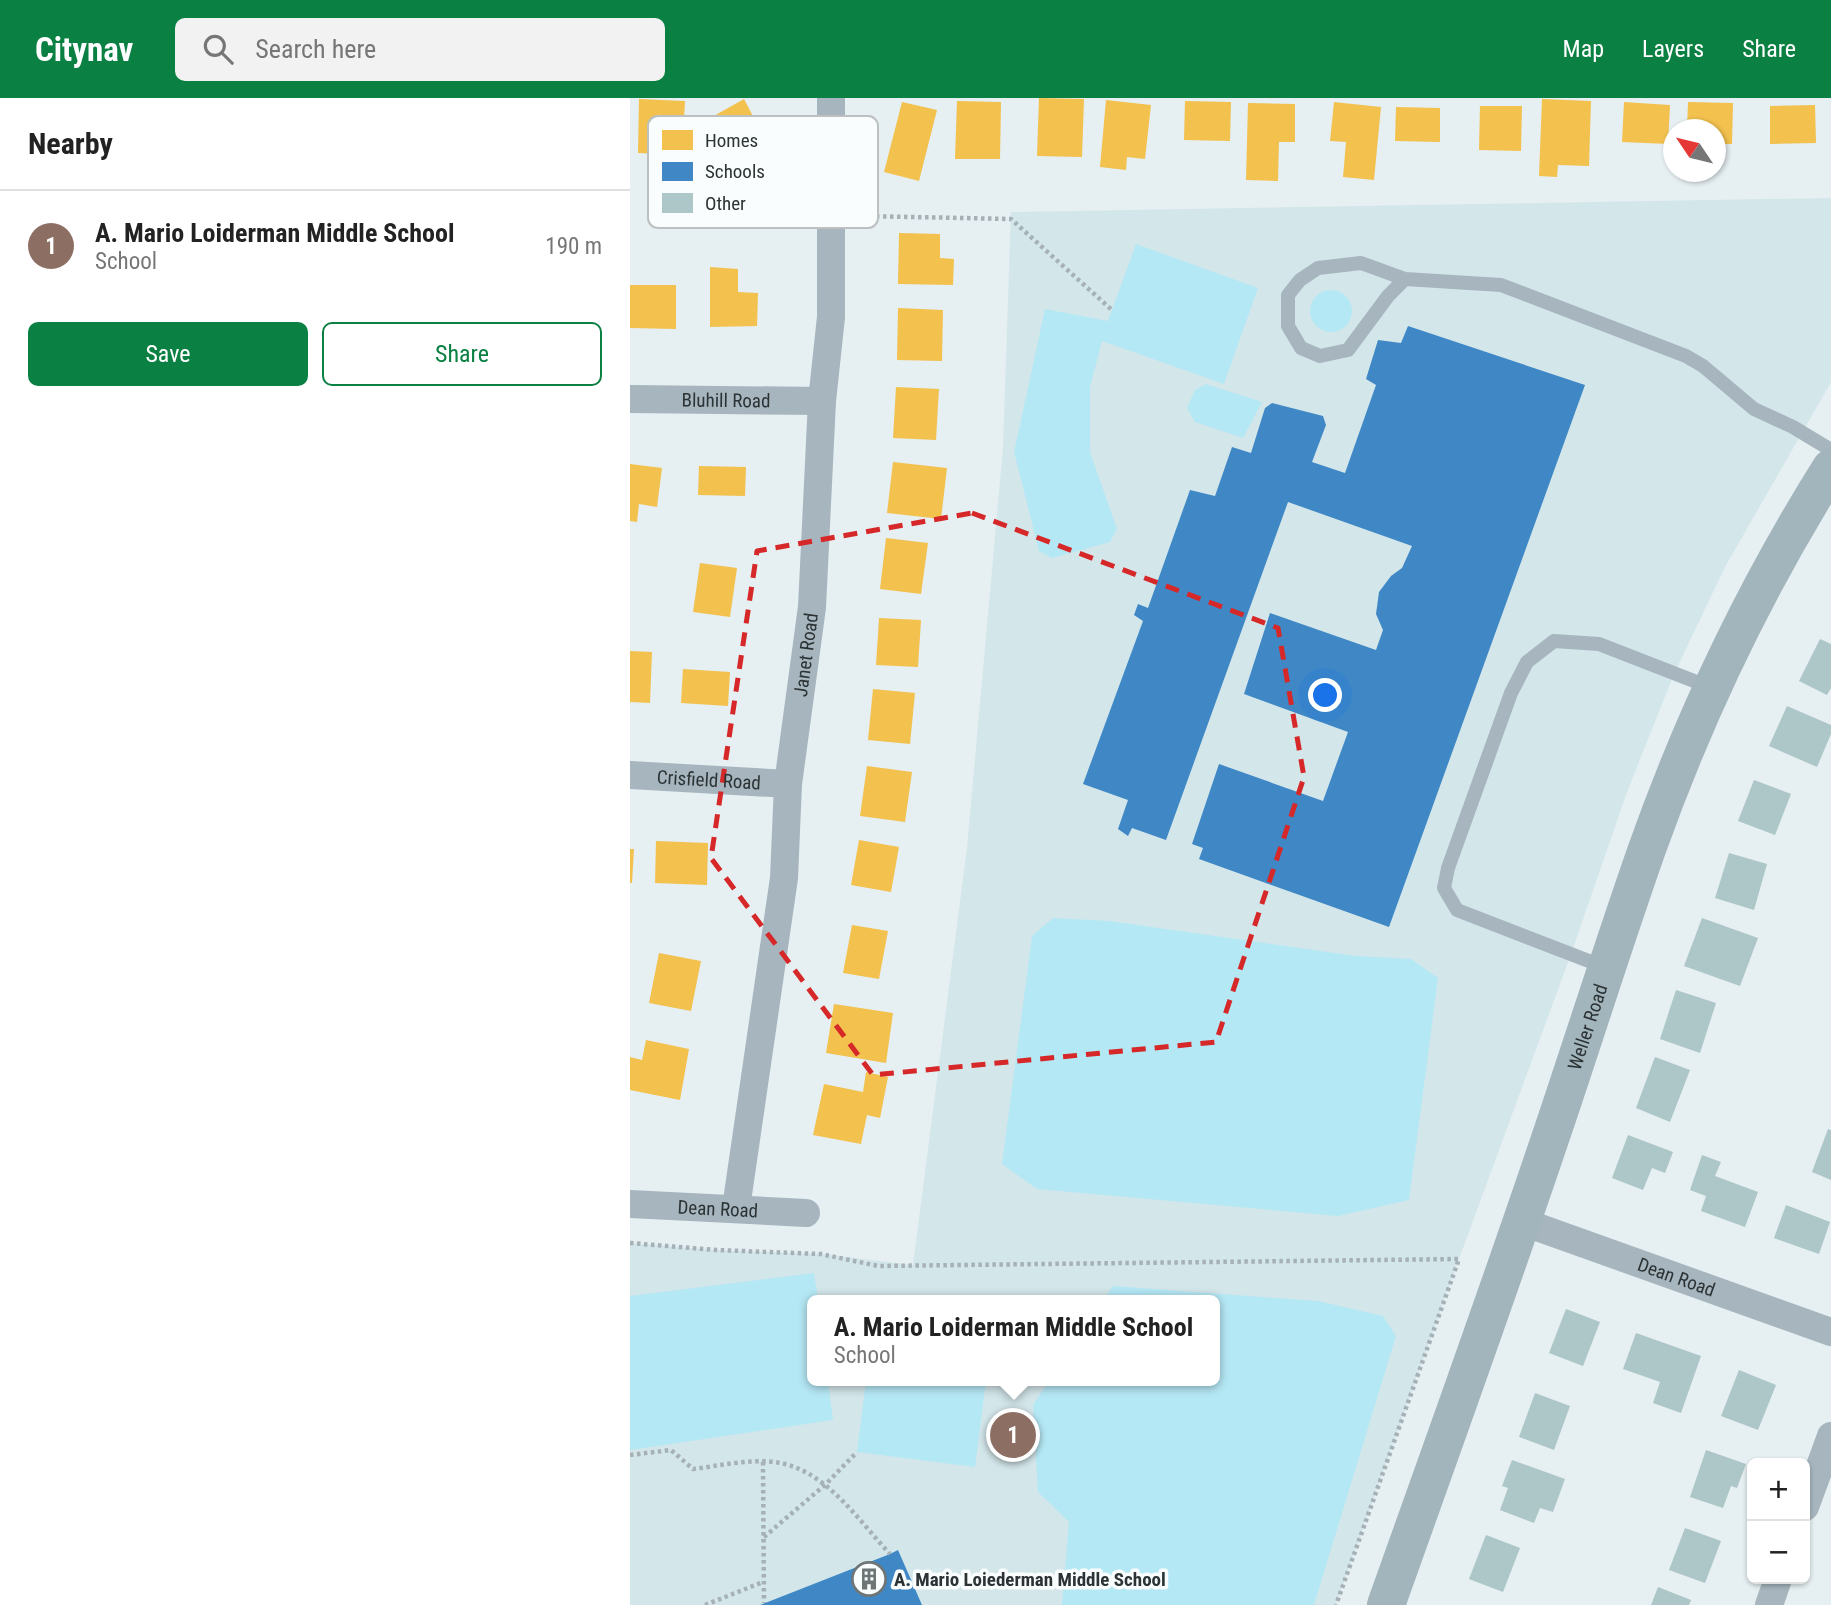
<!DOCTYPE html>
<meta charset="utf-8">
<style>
:root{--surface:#fff;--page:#f2f2f2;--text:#222;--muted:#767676;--line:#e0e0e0;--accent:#0b8043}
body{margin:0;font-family:"Roboto Condensed",sans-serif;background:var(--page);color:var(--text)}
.controls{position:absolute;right:21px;bottom:21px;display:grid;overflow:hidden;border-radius:10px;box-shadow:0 2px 5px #0004}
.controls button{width:63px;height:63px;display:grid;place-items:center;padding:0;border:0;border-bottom:2px solid var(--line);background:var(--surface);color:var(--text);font:35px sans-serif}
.compass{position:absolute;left:1033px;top:21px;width:63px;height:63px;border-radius:50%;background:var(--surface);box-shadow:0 2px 5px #0004;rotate:305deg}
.you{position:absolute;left:696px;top:598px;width:24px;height:24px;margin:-18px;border:5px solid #fff;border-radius:50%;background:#1a73e8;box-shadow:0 0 0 10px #1a73e833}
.badge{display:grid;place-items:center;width:46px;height:46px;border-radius:50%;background:var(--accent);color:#fff;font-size:23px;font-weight:700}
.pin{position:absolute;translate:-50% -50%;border:4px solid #fff;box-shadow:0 2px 7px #0006}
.popup{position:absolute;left:177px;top:1197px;width:413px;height:91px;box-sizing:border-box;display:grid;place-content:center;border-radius:10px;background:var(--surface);filter:drop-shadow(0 2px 5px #0005);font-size:23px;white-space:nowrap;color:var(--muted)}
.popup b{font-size:26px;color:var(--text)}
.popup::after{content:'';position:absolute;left:50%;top:100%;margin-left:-14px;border:14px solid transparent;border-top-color:var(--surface)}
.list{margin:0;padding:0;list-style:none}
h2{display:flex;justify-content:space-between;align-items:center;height:91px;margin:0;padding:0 28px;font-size:30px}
h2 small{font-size:23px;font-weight:400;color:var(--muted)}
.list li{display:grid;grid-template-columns:46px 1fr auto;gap:21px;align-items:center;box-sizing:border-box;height:112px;padding:0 28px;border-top:2px solid var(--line)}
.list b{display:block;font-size:26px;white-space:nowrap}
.list p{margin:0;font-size:23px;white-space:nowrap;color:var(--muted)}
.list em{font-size:23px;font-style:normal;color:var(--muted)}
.actions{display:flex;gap:14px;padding:21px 28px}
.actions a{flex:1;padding:16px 0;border:2px solid var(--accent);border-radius:10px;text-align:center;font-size:24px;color:var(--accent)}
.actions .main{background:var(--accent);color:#fff}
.icon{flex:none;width:38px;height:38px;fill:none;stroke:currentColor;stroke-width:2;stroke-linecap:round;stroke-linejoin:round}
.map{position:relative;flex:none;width:1201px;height:1507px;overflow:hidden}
header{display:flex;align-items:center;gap:42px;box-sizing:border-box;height:98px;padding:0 35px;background:var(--accent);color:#fff}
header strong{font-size:33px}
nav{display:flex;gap:38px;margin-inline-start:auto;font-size:24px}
.search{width:490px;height:63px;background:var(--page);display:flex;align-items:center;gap:18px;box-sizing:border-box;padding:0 24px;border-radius:10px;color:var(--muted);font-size:26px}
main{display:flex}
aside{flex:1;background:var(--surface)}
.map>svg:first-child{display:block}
.built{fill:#d3e6ea;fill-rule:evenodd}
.green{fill:#b5e8f5}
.homes{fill:#f2c14e}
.schools{fill:#3f88c5}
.building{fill:#adc6c7}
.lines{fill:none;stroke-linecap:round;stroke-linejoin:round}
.path{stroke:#a5b1b7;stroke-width:4.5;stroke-dasharray:3.5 3.5;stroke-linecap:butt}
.lane{stroke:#a6b5be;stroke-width:14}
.street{stroke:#a6b5be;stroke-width:28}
.secondary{stroke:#a2b4bc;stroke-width:38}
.marked{fill:none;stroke:#d62828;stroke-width:5;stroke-dasharray:14 9;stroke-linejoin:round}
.labels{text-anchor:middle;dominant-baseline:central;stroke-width:7;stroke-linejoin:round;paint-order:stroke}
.street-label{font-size:19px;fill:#2c3335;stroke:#f9fdfd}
.poi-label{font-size:19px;font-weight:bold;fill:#2c3335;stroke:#f9fdfd;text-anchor:start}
.key{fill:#f9fdfd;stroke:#bcc0c1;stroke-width:2}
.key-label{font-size:19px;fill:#2c3335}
</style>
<header>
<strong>Citynav</strong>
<div class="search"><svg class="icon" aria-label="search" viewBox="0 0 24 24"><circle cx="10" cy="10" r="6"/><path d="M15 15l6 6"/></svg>Search here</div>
<nav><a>Map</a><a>Layers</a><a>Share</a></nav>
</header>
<main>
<aside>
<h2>Nearby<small></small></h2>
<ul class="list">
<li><span class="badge" style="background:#8d6e63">1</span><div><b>A. Mario Loiderman Middle School</b><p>School</p></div><em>190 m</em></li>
</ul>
<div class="actions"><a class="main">Save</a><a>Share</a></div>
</aside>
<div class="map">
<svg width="1201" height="1507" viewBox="0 0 1201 1507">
<rect width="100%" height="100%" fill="#e6eff2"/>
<path class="built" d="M1201,100V284L1095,469L1044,576L997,694L941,856L829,1161L706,1507H0V1145L86,1152L191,1156L283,1167L337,750L373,350L381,114ZM182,1202H584V1283H182Z"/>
<g class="green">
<path d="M506,146L628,190L594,286L472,243L460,289V354L487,431L480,444L422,460L409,453L384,354L415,211L478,223Z"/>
<circle cx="701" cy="213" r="21"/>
<path d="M576,286L632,304L613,340L565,324L557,310L565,292Z"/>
<path d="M423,820L479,823L726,858L781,861L808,880L779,1102L708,1118L407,1091L372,1066L402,838Z"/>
<path d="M184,1175L188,1202H182V1283H198L203,1322L0,1352V1198Z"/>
<path d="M483,1188L688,1203L753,1218L766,1238L684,1507H432L439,1424L408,1394L403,1307L419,1283H584V1202H473Z"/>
<path d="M236,1283H356L345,1369L227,1354Z"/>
</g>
<g class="homes">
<path d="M409,0L454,1L452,59L407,58Z"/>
<path d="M9,1L55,3L52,57L8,55Z"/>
<path d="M114,1L135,41L125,47L131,58L108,73L100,59L86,68L74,32L85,25L82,19Z"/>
<path d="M912,1L961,3L959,68L928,67L927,79L909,78Z"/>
<path d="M476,2L521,7L515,61L497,59L496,72L470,69Z"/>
<path d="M327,3L371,4L370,61H325Z"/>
<path d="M555,3L601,4L600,43L554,42Z"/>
<path d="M272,4L307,12L289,83L254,74Z"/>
<path d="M704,4L751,9L744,82L713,79L716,44L700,43Z"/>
<path d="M994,4L1040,7L1038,46L992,44Z"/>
<path d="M1058,4L1103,5L1102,46H1086V32H1057Z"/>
<path d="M618,5L665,6V44H649L648,83L616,82Z"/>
<path d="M1185,7L1186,45L1140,46V8Z"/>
<path d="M850,8H892L891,53L849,52Z"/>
<path d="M766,9L810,10V44L765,43Z"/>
<path d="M269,135L310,136V160L324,161L323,187L268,186Z"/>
<path d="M80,169L108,171V194L128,195L127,228L80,229Z"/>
<path d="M0,187H46V231L0,230Z"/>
<path d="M268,210L313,212L312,263L267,262Z"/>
<path d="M266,289L309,291L306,342L263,340Z"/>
<path d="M263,364L317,370L311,421L257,415Z"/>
<path d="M0,366L32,370L27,409L9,406L7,424L0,423Z"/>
<path d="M69,368L116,369L115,398L68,397Z"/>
<path d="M256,440L298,445L291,496L250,491Z"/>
<path d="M70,465L107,470L100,519L63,514Z"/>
<path d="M249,520L291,522L288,569L246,567Z"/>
<path d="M0,553L22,554L20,605L0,604Z"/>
<path d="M53,571L100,574L98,608L51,605Z"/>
<path d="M243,591L285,595L280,646L238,642Z"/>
<path d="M237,668L282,674L275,724L230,718Z"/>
<path d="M229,742L269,749L261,794L221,787Z"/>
<path d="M26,743L78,745L77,787L25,785Z"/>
<path d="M0,751H4L2,785H0Z"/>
<path d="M222,827L258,833L249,881L213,875Z"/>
<path d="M29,855L71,863L61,913L19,905Z"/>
<path d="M204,906L263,915L256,965L196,955Z"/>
<path d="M16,942L59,951L50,1002L0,992V959L12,962Z"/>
<path d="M236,974L258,979L250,1020L237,1017L231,1046L183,1037L194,986L233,994Z"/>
</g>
<g class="schools">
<path d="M778,228L955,287L759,829L569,761L573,750L562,746L589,666L693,703L718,634L614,596L640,515L746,552L753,532L746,516L749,494L761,478L772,470L782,448L658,404L536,742L502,730L498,738L488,731L498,702L453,686L513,523L504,517L508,506L518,510L560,392L585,398L602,349L621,355L635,310L642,305L693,318L696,327L682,364L715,375L746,287L736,281L748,242L771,245Z"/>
<path d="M268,1452L292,1507H130L260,1456Z"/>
</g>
<g class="building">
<path d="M1190,541L1201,546V590L1197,597L1169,583Z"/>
<path d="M1157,608L1201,627V636L1187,669L1139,648Z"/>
<path d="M1124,682L1161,696L1145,737L1108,723Z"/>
<path d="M1099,755L1137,766L1124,812L1085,800Z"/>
<path d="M1072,820L1128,840L1110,888L1054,868Z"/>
<path d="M1046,892L1086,905L1070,955L1030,941Z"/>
<path d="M1025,959L1060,972L1040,1024L1006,1010Z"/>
<path d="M1198,1031L1201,1032V1082L1182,1074Z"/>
<path d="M998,1037L1043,1054L1035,1075L1022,1070L1013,1092L982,1080Z"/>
<path d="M1072,1057L1091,1064L1085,1078L1128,1094L1115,1129L1071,1113L1076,1098L1060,1092Z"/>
<path d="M1156,1107L1200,1124L1189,1156L1144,1140Z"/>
<path d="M936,1211L970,1224L953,1268L919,1255Z"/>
<path d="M1006,1235L1071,1258L1051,1315L1023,1305L1030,1284L993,1271Z"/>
<path d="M1109,1272L1146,1287L1128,1332L1091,1318Z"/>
<path d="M905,1295L940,1308L924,1352L889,1339Z"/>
<path d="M1076,1352L1116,1366L1107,1390L1101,1388L1093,1410L1060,1399Z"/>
<path d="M882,1362L935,1381L923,1414L910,1410L904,1425L870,1412L878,1390L872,1388Z"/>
<path d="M1055,1430L1091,1443L1075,1485L1039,1472Z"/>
<path d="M856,1437L890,1450L873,1494L839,1481Z"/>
<path d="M1028,1489L1061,1502L1059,1507H1021Z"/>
</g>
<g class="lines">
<g class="path">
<path d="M232,118L381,121L483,213"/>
<path d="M0,1145L86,1152L191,1156L248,1168L829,1161L706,1507"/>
<path d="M0,1357L41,1352L63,1371C88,1368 118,1361 144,1364C195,1370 227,1421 260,1456"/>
<path d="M133,1364L134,1505"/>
<path d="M134,1439L196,1386L227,1354"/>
<path d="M75,1507L133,1484"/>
</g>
<g class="lane">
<path d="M775,181L758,198L718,252L690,258L671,250L658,228V197L670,182L688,170L731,165L775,181L871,187L1056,258L1073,268L1124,311L1163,329L1201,352"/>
<path d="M977,870L827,812L814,790L818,770L881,595L897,564L924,543L969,546L1082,590"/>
</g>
<g class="street">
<path id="s1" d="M0,301L192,303"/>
<path id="s2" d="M0,677L158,686"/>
<path id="s3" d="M0,1106L176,1115"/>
<path id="s4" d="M106,1110L154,780L158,686L182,509L192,303L201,219V0"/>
<path id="s5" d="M893,1124L1201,1234"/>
<path d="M1175,1409L1201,1338"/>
<path d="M1139,1507L1148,1481"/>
</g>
<path class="secondary" id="s6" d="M756,1507C813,1347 871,1187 925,1026C956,934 985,842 1017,751C1064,619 1126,489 1201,370"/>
</g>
<path class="marked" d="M342,415L648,530L674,679L586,944L243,977L81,760L127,453Z"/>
<defs>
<g id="building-ring" transform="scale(1.75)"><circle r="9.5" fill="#f9fdfd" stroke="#6d7577" stroke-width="1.5"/><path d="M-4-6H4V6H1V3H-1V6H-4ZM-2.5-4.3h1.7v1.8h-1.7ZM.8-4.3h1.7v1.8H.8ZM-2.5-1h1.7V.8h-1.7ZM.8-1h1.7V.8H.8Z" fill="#6d7577"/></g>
</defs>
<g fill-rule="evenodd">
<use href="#building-ring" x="239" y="1481"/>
</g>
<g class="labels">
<g class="street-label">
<text stroke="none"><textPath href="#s1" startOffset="96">Bluhill Road</textPath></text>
<text stroke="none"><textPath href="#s4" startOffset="558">Janet Road</textPath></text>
<text stroke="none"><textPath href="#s2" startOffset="79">Crisfield Road</textPath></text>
<text stroke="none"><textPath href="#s6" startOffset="612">Weller Road</textPath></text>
<text stroke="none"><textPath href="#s3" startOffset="88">Dean Road</textPath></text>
<text stroke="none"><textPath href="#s5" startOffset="163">Dean Road</textPath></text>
</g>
<g class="poi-label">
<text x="264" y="1481">A. Mario Loiederman Middle School</text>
</g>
</g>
<rect x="18" y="18" width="230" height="112" rx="10" class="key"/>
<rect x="32" y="32" width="31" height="20" fill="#f2c14e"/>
<rect x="32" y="64" width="31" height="19" fill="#3f88c5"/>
<rect x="32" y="95" width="31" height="20" fill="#adc6c7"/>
<g class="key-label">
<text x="75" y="49">Homes</text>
<text x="75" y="80">Schools</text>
<text x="75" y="112">Other</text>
</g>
</svg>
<div class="controls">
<button>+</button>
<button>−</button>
</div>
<svg class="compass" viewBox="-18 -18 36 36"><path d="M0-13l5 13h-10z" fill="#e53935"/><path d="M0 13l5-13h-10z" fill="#767676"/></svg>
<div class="you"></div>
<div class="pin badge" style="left:383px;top:1337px;background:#8d6e63">1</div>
<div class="popup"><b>A. Mario Loiderman Middle School</b>School</div>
</div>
</main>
